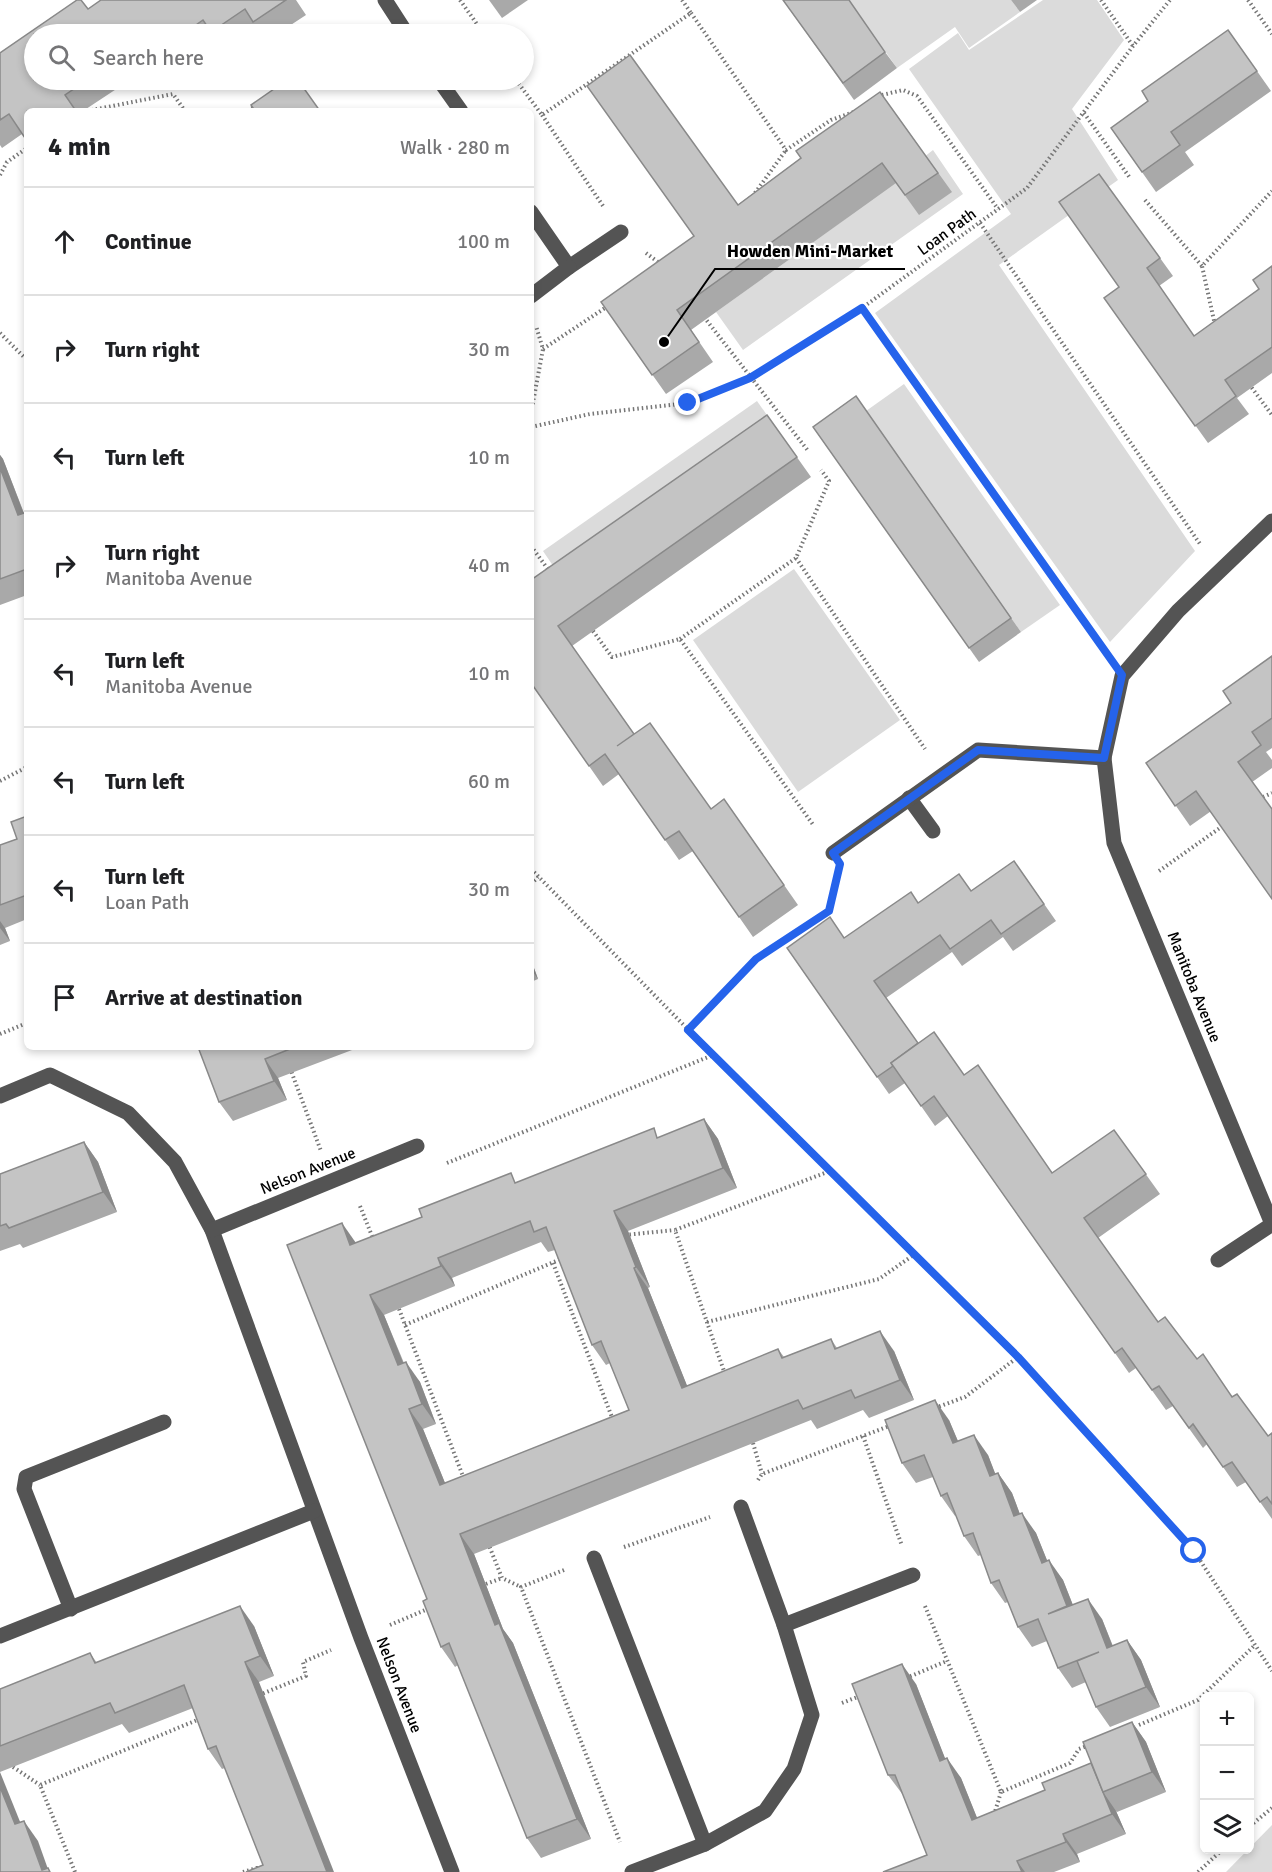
<!DOCTYPE html>
<meta charset="utf-8">
<style>
:root{--surface:#fff;--page:#f2f2f2;--text:#202124;--muted:#757577;--line:#e0e0e0}
body{margin:0;font-family:Signika,sans-serif;background:var(--page);color:var(--text)}
.controls{position:absolute;right:18px;bottom:18px;display:grid;overflow:hidden;border-radius:9px;box-shadow:0 3px 9px #0003}
.controls button{width:54px;height:54px;display:grid;place-items:center;padding:0;border:0;border-bottom:2px solid var(--line);background:var(--surface);color:var(--text);font:30px sans-serif}
.stop{position:absolute;width:18px;height:18px;margin:-14px;border:4px solid #2563eb;border-radius:50%;background:#fff}
.stop.end{background:#2563eb;border-color:#fff;box-shadow:0 2px 6px #0008}
.list{margin:0;padding:0;list-style:none}
h2{display:flex;justify-content:space-between;align-items:center;height:78px;margin:0;padding:0 24px;font-size:26px}
h2 small{font-size:20px;font-weight:400;color:var(--muted)}
.list li{display:grid;grid-template-columns:39px 1fr auto;gap:18px;align-items:center;box-sizing:border-box;height:108px;padding:0 24px;border-top:2px solid var(--line)}
.list b{display:block;font-size:22px;white-space:nowrap}
.list p{margin:0;font-size:20px;white-space:nowrap;color:var(--muted)}
.list em{font-size:20px;font-style:normal;color:var(--muted)}
.icon{flex:none;width:33px;height:33px;fill:none;stroke:currentColor;stroke-width:2;stroke-linecap:round;stroke-linejoin:round}
.map{position:relative;flex:none;width:1272px;height:1872px;overflow:hidden}
.search{position:absolute;background:var(--surface);box-shadow:0 3px 9px #0003;left:24px;top:24px;width:510px;height:66px;display:flex;align-items:center;gap:15px;box-sizing:border-box;padding:0 21px;border-radius:33px;color:var(--muted);font-size:22px}
.panel{position:absolute;background:var(--surface);box-shadow:0 3px 9px #0003;left:24px;top:108px;width:510px;height:942px;border-radius:9px}
.map>svg:first-child{display:block}
.green{fill:#dbdbdb}
.lines{fill:none;stroke-linecap:round;stroke-linejoin:round}
.path{stroke:#767676;stroke-width:4;stroke-dasharray:1.5 3;stroke-linecap:butt}
.minor{stroke:#545454;stroke-width:15}
.wall{fill:#a9a9a9;fill-rule:evenodd}
.shaded-wall{fill:#898989}
.building{fill:#c4c4c4;stroke:#898989;stroke-width:1.5;fill-rule:evenodd}
.route{stroke:#2563eb;stroke-width:8}
.labels{text-anchor:middle;dominant-baseline:central;stroke-width:4.5;stroke-linejoin:round;paint-order:stroke}
.street-label{font-size:16px;fill:#000;stroke:#fff}
.leader{fill:none;stroke:#000;stroke-width:2}
.callout-dot{fill:#000;stroke:#fff;stroke-width:2}
.callout-label{font-size:18px;text-anchor:middle;font-weight:bold;fill:#000;stroke:#fff;stroke-width:4.5;stroke-linejoin:round;paint-order:stroke}
</style>
<div class="map">
<svg width="1272" height="1872" viewBox="0 0 1272 1872">
<rect width="100%" height="100%" fill="#fff"/>
<g class="green">
<path d="M849,0H1011L1020,12L969,48L955,27L897,68Z"/>
<path d="M1043,0H1097L1124,40L1072,109L1118,180L999,265L1195,551L1110,642L875,313L1011,214L909,69L958,33L969,50Z"/>
<path d="M933,150L963,194L743,350L716,312L844,220Z"/>
<path d="M904,384L1060,605L1021,632L866,411Z"/>
<path d="M757,401L781,435L566,585L543,551Z"/>
<path d="M794,569L900,720L798,792L693,640Z"/>
<path d="M1272,1825V1872H1226Z"/>
</g>
<g class="lines">
<g class="path">
<path d="M460,0L484,34"/>
<path d="M1101,0L1133,46"/>
<path d="M1248,0L1272,34"/>
<path d="M691,13L786,150L831,120L854,112"/>
<path d="M516,80L542,115L691,13L682,0"/>
<path d="M882,95L903,90L917,96L998,209"/>
<path d="M87,111L173,94L185,111"/>
<path d="M248,111L255,106"/>
<path d="M1084,113L1130,178"/>
<path d="M542,115L603,206"/>
<path d="M0,175L7,162L27,148"/>
<path d="M755,193L786,150"/>
<path d="M1145,200L1202,266"/>
<path d="M980,223L1200,544"/>
<path d="M646,253L662,265"/>
<path d="M862,308L1102,648"/>
<path d="M704,317L809,452"/>
<path d="M1215,325L1202,266L1272,191"/>
<path d="M0,333L27,360"/>
<path d="M543,349L608,306"/>
<path d="M1249,384L1272,415"/>
<path d="M531,413L543,349L536,326"/>
<path d="M531,427L590,414L688,403L750,378L862,308L1027,188L1133,46L1170,0"/>
<path d="M531,546L550,572"/>
<path d="M796,558L925,749"/>
<path d="M593,631L612,657L680,639L814,826"/>
<path d="M680,639L796,558L829,481L821,470"/>
<path d="M0,781L27,767"/>
<path d="M1263,797L1272,793"/>
<path d="M531,869L713,1055L1018,1357L1194,1551L1272,1671"/>
<path d="M1159,871L1224,825"/>
<path d="M531,884L538,877"/>
<path d="M688,1030L756,959L829,911L835,885"/>
<path d="M0,1034L27,1023"/>
<path d="M290,1068L321,1151"/>
<path d="M447,1163L713,1055"/>
<path d="M360,1206L374,1241"/>
<path d="M625,1235L675,1230"/>
<path d="M553,1263L613,1420"/>
<path d="M399,1309L464,1479"/>
<path d="M707,1322L879,1279L915,1254"/>
<path d="M405,1325L561,1259"/>
<path d="M725,1374L675,1230L830,1171"/>
<path d="M935,1408L965,1397L1018,1357"/>
<path d="M863,1436L902,1546"/>
<path d="M753,1443L762,1474"/>
<path d="M758,1480L762,1474L892,1425"/>
<path d="M488,1543L502,1578L521,1587"/>
<path d="M624,1547L710,1517"/>
<path d="M564,1570L521,1587L620,1842"/>
<path d="M486,1584L502,1578"/>
<path d="M925,1606L1001,1792L1070,1763L1079,1749L1087,1746"/>
<path d="M390,1625L430,1608"/>
<path d="M906,1678L947,1661"/>
<path d="M259,1695L306,1676L303,1662L331,1650"/>
<path d="M842,1703L860,1696"/>
<path d="M1139,1725L1198,1700L1255,1645"/>
<path d="M13,1767L40,1785"/>
<path d="M994,1815L1001,1792"/>
<path d="M1250,1826L1272,1808"/>
<path d="M75,1872L40,1785L202,1718"/>
<path d="M243,1872L257,1868L259,1872"/>
<path d="M1198,1872L1222,1850"/>
</g>
<g class="minor">
<path d="M385,0L407,34"/>
<path d="M439,80L461,111"/>
<path d="M531,212L569,267L621,232"/>
<path d="M531,296L569,267"/>
<path d="M1104,758L1114,843L1272,1224"/>
<path d="M909,798L933,831"/>
<path d="M833,853L978,750L1104,758L1122,676L1178,611L1272,521"/>
<path d="M0,1096L50,1075L128,1113L175,1162L212,1230L361,1638L452,1872"/>
<path d="M212,1230L417,1146"/>
<path d="M1218,1260L1271,1225"/>
<path d="M594,1558L705,1844"/>
<path d="M71,1609L24,1489L26,1477L164,1422"/>
<path d="M784,1625L913,1575"/>
<path d="M0,1636L314,1511"/>
<path d="M632,1872L705,1844L765,1811L794,1769L812,1715L784,1625L741,1507"/>
</g>
</g>
<g class="wall">
<path d="M77,0H81L88,9L101,0H296L306,15L277,34H262L258,29L249,34H34V80H130L83,111H27V141L22,134L2,148L0,145V53Z"/>
<path d="M489,0H528L502,18Z"/>
<path d="M783,0L885,52L897,68L854,100Z"/>
<path d="M1011,0H1037L1020,12Z"/>
<path d="M1228,30L1271,91L1185,152L1194,165L1156,192L1111,128L1148,101Z"/>
<path d="M880,92L952,192L919,215L896,183L691,330L713,362L666,394L601,302L694,237L801,158Z"/>
<path d="M1160,258L1173,276L1159,286L1194,336L1259,289L1272,266V373L1237,398L1249,414L1208,443L1104,298Z"/>
<path d="M856,396L1021,632L979,662L813,427Z"/>
<path d="M767,415L811,477L572,646L634,734L711,809L724,799L798,905L753,937L693,851L679,860L619,774L603,786L531,683V580Z"/>
<path d="M0,455L3,459L24,513L27,512V595L0,605Z"/>
<path d="M1272,656V748L1266,752L1272,760V768L1190,826L1146,763L1231,703Z"/>
<path d="M27,816V919L5,928L10,941L0,945V845L17,839Z"/>
<path d="M1014,861L1056,921L1013,951L1003,937L962,966L952,952L886,998L918,1043L964,1075L1053,1173L1114,1130L1160,1194L1098,1238L1158,1322L1197,1359L1233,1397L1268,1436L1272,1433V1519L1246,1482L1237,1487L1207,1444L1203,1448L1173,1406L1166,1410L1136,1368L1129,1373L948,1116L935,1126L905,1083L889,1094L787,948L844,938L918,903L971,891Z"/>
<path d="M531,960L538,979L531,982Z"/>
<path d="M198,1047H360L278,1078L287,1100L233,1121L219,1102Z"/>
<path d="M704,1119L718,1139L737,1188L628,1231L650,1287L648,1288L687,1386L778,1349L784,1357L831,1339L837,1348L894,1351L914,1400L869,1418L863,1410L817,1429L811,1420L474,1554L503,1629L513,1643L591,1839L541,1858L527,1838L458,1665L455,1667L441,1647L427,1599L356,1243L422,1217L517,1182L660,1137ZM541,1242L548,1252L555,1250L592,1345L606,1365L610,1363L629,1410L445,1483L423,1429L436,1424L420,1382L404,1363L384,1315L455,1286L452,1278Z"/>
<path d="M84,1142L98,1162L117,1212L23,1248L20,1244L0,1251V1174Z"/>
<path d="M949,1420L958,1441L988,1455L995,1474L998,1473L1012,1493L1020,1514L1036,1533L1047,1560L1063,1580L1073,1605L1102,1619L1113,1646L1127,1640L1141,1660L1160,1707L1110,1727L1096,1707L1086,1682L1072,1688L1058,1668L1047,1641L1032,1647L1018,1627L1008,1602L1005,1603L991,1583L981,1555L978,1556L964,1536L956,1515L955,1516L941,1496L933,1477L916,1483L902,1463Z"/>
<path d="M254,1626L274,1676L259,1682L263,1865L225,1768L222,1769L208,1749L193,1708L129,1733L122,1724L0,1772V1689L90,1653L97,1663Z"/>
<path d="M916,1684L945,1759L961,1778L977,1818L1045,1790L1091,1763L1132,1722L1146,1742L1166,1792L1117,1812L1116,1811L1126,1834L1077,1854L1080,1862L1054,1872H883L927,1855L903,1795L888,1775Z"/>
</g>
<g class="shaded-wall">
<path d="M0,455L3,459L27,522L18,515L0,468Z"/>
<path d="M0,921L5,928L10,941L0,928Z"/>
<path d="M531,960L538,979L531,969Z"/>
<path d="M265,1059L278,1078L287,1100L274,1081Z"/>
<path d="M704,1119L718,1139L737,1188L723,1168Z"/>
<path d="M84,1142L98,1162L117,1212L103,1192Z"/>
<path d="M614,1211L628,1231L650,1287L636,1267Z"/>
<path d="M342,1223L356,1243L350,1245Z"/>
<path d="M438,1258L452,1278L455,1286L441,1266Z"/>
<path d="M634,1268L648,1288L696,1408L682,1388Z"/>
<path d="M370,1295L384,1315L412,1385L398,1365Z"/>
<path d="M880,1331L894,1351L914,1400L900,1380Z"/>
<path d="M406,1362L420,1382L436,1424L422,1404Z"/>
<path d="M935,1400L949,1420L967,1463L953,1443Z"/>
<path d="M409,1409L423,1429L454,1505L440,1485Z"/>
<path d="M974,1435L988,1455L1004,1496L990,1476Z"/>
<path d="M998,1473L1012,1493L1028,1536L1014,1516Z"/>
<path d="M1022,1513L1036,1533L1056,1583L1042,1563Z"/>
<path d="M460,1534L474,1554L503,1629L513,1643L591,1839L577,1819L495,1625Z"/>
<path d="M1049,1560L1063,1580L1081,1626L1067,1606Z"/>
<path d="M1088,1599L1102,1619L1121,1668L1107,1648Z"/>
<path d="M240,1606L254,1626L274,1676L260,1656Z"/>
<path d="M1127,1640L1141,1660L1160,1707L1146,1687Z"/>
<path d="M245,1662L259,1682L334,1872H327Z"/>
<path d="M902,1664L916,1684L954,1781L940,1761Z"/>
<path d="M1132,1722L1146,1742L1166,1792L1152,1772Z"/>
<path d="M947,1758L961,1778L986,1840L972,1820Z"/>
<path d="M1091,1763L1103,1792L1116,1811L1126,1834L1112,1814Z"/>
<path d="M0,1772L29,1844L15,1824L0,1787Z"/>
<path d="M24,1821L38,1841L49,1872L42,1870Z"/>
<path d="M1063,1834L1077,1854L1080,1862L1066,1842Z"/>
<path d="M1017,1861L1025,1872H1022Z"/>
</g>
<g class="building">
<path d="M77,0H81L88,9L101,0H286L253,22L245,9L211,32L203,20L183,34H160L158,32L154,34H34V80H87L65,95L76,111H27V141L9,114L0,120V53Z"/>
<path d="M783,0H849L885,52L843,83Z"/>
<path d="M1228,30L1257,71L1171,132L1180,145L1142,172L1111,128L1148,101L1142,91Z"/>
<path d="M630,55L738,205L801,158L796,151L880,92L938,173L905,195L882,163L677,310L699,342L652,375L601,302L694,236L587,86Z"/>
<path d="M287,80H298L320,111H255L251,105Z"/>
<path d="M1099,174L1160,258L1147,268L1194,336L1259,289L1253,280L1272,266V347L1225,380L1236,396L1195,426L1104,298L1119,287L1059,202Z"/>
<path d="M856,396L1011,618L969,648L813,427Z"/>
<path d="M767,415L797,457L558,626L634,734L617,746L650,723L711,809L724,799L784,885L739,917L679,831L665,840L605,754L589,766L531,683V580Z"/>
<path d="M0,468L18,515L27,512V569L0,579Z"/>
<path d="M1272,656V718L1252,732L1261,745L1238,762L1272,809V899L1196,791L1175,806L1146,763L1231,703L1223,691Z"/>
<path d="M27,816V895L0,905V845L17,839L11,822Z"/>
<path d="M1014,861L1044,904L1001,934L991,920L950,949L940,935L874,981L918,1043L891,1063L893,1066L877,1077L787,948L830,917L844,938L911,892L918,903L959,874L971,891Z"/>
<path d="M934,1032L964,1075L978,1065L1052,1173L1114,1130L1146,1174L1084,1218L1158,1322L1165,1317L1197,1359L1203,1354L1232,1397L1237,1394L1268,1436L1272,1433V1504L1267,1497L1260,1502L1232,1462L1223,1467L1193,1424L1189,1428L1159,1386L1152,1390L1122,1348L1115,1353L934,1096L921,1106L891,1063Z"/>
<path d="M198,1047H295L265,1059L274,1081L219,1102Z"/>
<path d="M704,1119L723,1168L614,1211L636,1267L634,1268L682,1388L778,1349L782,1358L831,1339L835,1349L880,1331L900,1380L855,1398L851,1390L803,1409L798,1400L460,1534L495,1625L499,1623L577,1819L527,1838L449,1643L441,1647L423,1601L427,1599L287,1245L342,1223L350,1245L422,1217L419,1209L511,1173L515,1183L654,1128L657,1138ZM530,1221L534,1232L546,1227L592,1345L601,1341L629,1410L440,1485L409,1409L422,1404L406,1362L398,1365L370,1295L441,1266L438,1258Z"/>
<path d="M84,1142L103,1192L9,1228L6,1224L0,1226V1174Z"/>
<path d="M935,1400L953,1443L974,1435L990,1476L998,1473L1014,1516L1022,1513L1042,1563L1049,1560L1067,1606L1048,1614L1088,1599L1107,1648L1127,1640L1146,1687L1096,1707L1077,1661L1099,1652L1058,1668L1038,1619L1018,1627L999,1580L991,1583L973,1533L964,1536L947,1493L941,1496L924,1455L902,1463L885,1420Z"/>
<path d="M240,1606L260,1656L245,1662L327,1872H246L263,1865L216,1746L208,1749L184,1685L115,1713L110,1703L0,1746V1689L90,1653L95,1663Z"/>
<path d="M902,1664L940,1761L947,1758L972,1820L1045,1790L1042,1783L1091,1763L1112,1814L1063,1834L1066,1842L1017,1861L1022,1872H883L927,1855L895,1775H888L852,1684Z"/>
<path d="M1132,1722L1152,1772L1103,1792L1083,1742Z"/>
<path d="M0,1787L15,1824L24,1821L42,1870L48,1868L50,1872H0Z"/>
</g>
<g class="lines">
<path class="route" d="M688,403L750,378L862,308L1122,675L1104,758L978,750L833,853L840,864L829,911L756,959L688,1030L1018,1357L1194,1551"/>
</g>
<g class="labels">
<g class="street-label">
<text transform="translate(947 232) rotate(-36)">Loan Path</text>
<text transform="translate(1194 987) rotate(68)">Manitoba Avenue</text>
<text transform="translate(308 1171) rotate(-22)">Nelson Avenue</text>
<text transform="translate(399 1685) rotate(69)">Nelson Avenue</text>
</g>
</g>
<path class="leader" d="M664 342L715 269H905"/>
<circle class="callout-dot" cx="664" cy="342" r="6"/>
<g class="callout-label">
<text x="810" y="257">Howden Mini-Market</text>
</g>
</svg>
<div class="controls">
<button>+</button>
<button>−</button>
<button><svg class="icon" aria-label="layers" viewBox="0 0 24 24"><path d="M12 4l9 5-9 5-9-5zM3 14l9 5 9-5"/></svg></button>
</div>
<div class="stop" style="left:1194px;top:1551px"></div>
<div class="stop end" style="left:688px;top:403px"></div>
<div class="search"><svg class="icon" aria-label="search" viewBox="0 0 24 24"><circle cx="10" cy="10" r="6"/><path d="M15 15l6 6"/></svg>Search here</div>
<section class="panel">
<h2>4 min<small>Walk · 280 m</small></h2>
<ul class="list">
<li><svg class="icon" aria-label="ahead" viewBox="0 0 24 24"><path d="M12 20V5M6 11l6-6 6 6"/></svg><div><b>Continue</b></div><em>100 m</em></li>
<li><svg class="icon" aria-label="right" viewBox="0 0 24 24"><path d="M7 20v-9h11M14 6l5 5-5 5"/></svg><div><b>Turn right</b></div><em>30 m</em></li>
<li><svg class="icon" aria-label="left" viewBox="0 0 24 24"><path d="M17 20v-9H6M10 6l-5 5 5 5"/></svg><div><b>Turn left</b></div><em>10 m</em></li>
<li><svg class="icon" aria-label="right" viewBox="0 0 24 24"><path d="M7 20v-9h11M14 6l5 5-5 5"/></svg><div><b>Turn right</b><p>Manitoba Avenue</p></div><em>40 m</em></li>
<li><svg class="icon" aria-label="left" viewBox="0 0 24 24"><path d="M17 20v-9H6M10 6l-5 5 5 5"/></svg><div><b>Turn left</b><p>Manitoba Avenue</p></div><em>10 m</em></li>
<li><svg class="icon" aria-label="left" viewBox="0 0 24 24"><path d="M17 20v-9H6M10 6l-5 5 5 5"/></svg><div><b>Turn left</b></div><em>60 m</em></li>
<li><svg class="icon" aria-label="left" viewBox="0 0 24 24"><path d="M17 20v-9H6M10 6l-5 5 5 5"/></svg><div><b>Turn left</b><p>Loan Path</p></div><em>30 m</em></li>
<li><svg class="icon" aria-label="arrive" viewBox="0 0 24 24"><path d="M6 21V4h12l-3 4 3 4H6"/></svg><div><b>Arrive at destination</b></div></li>
</ul>
</section>
</div>
